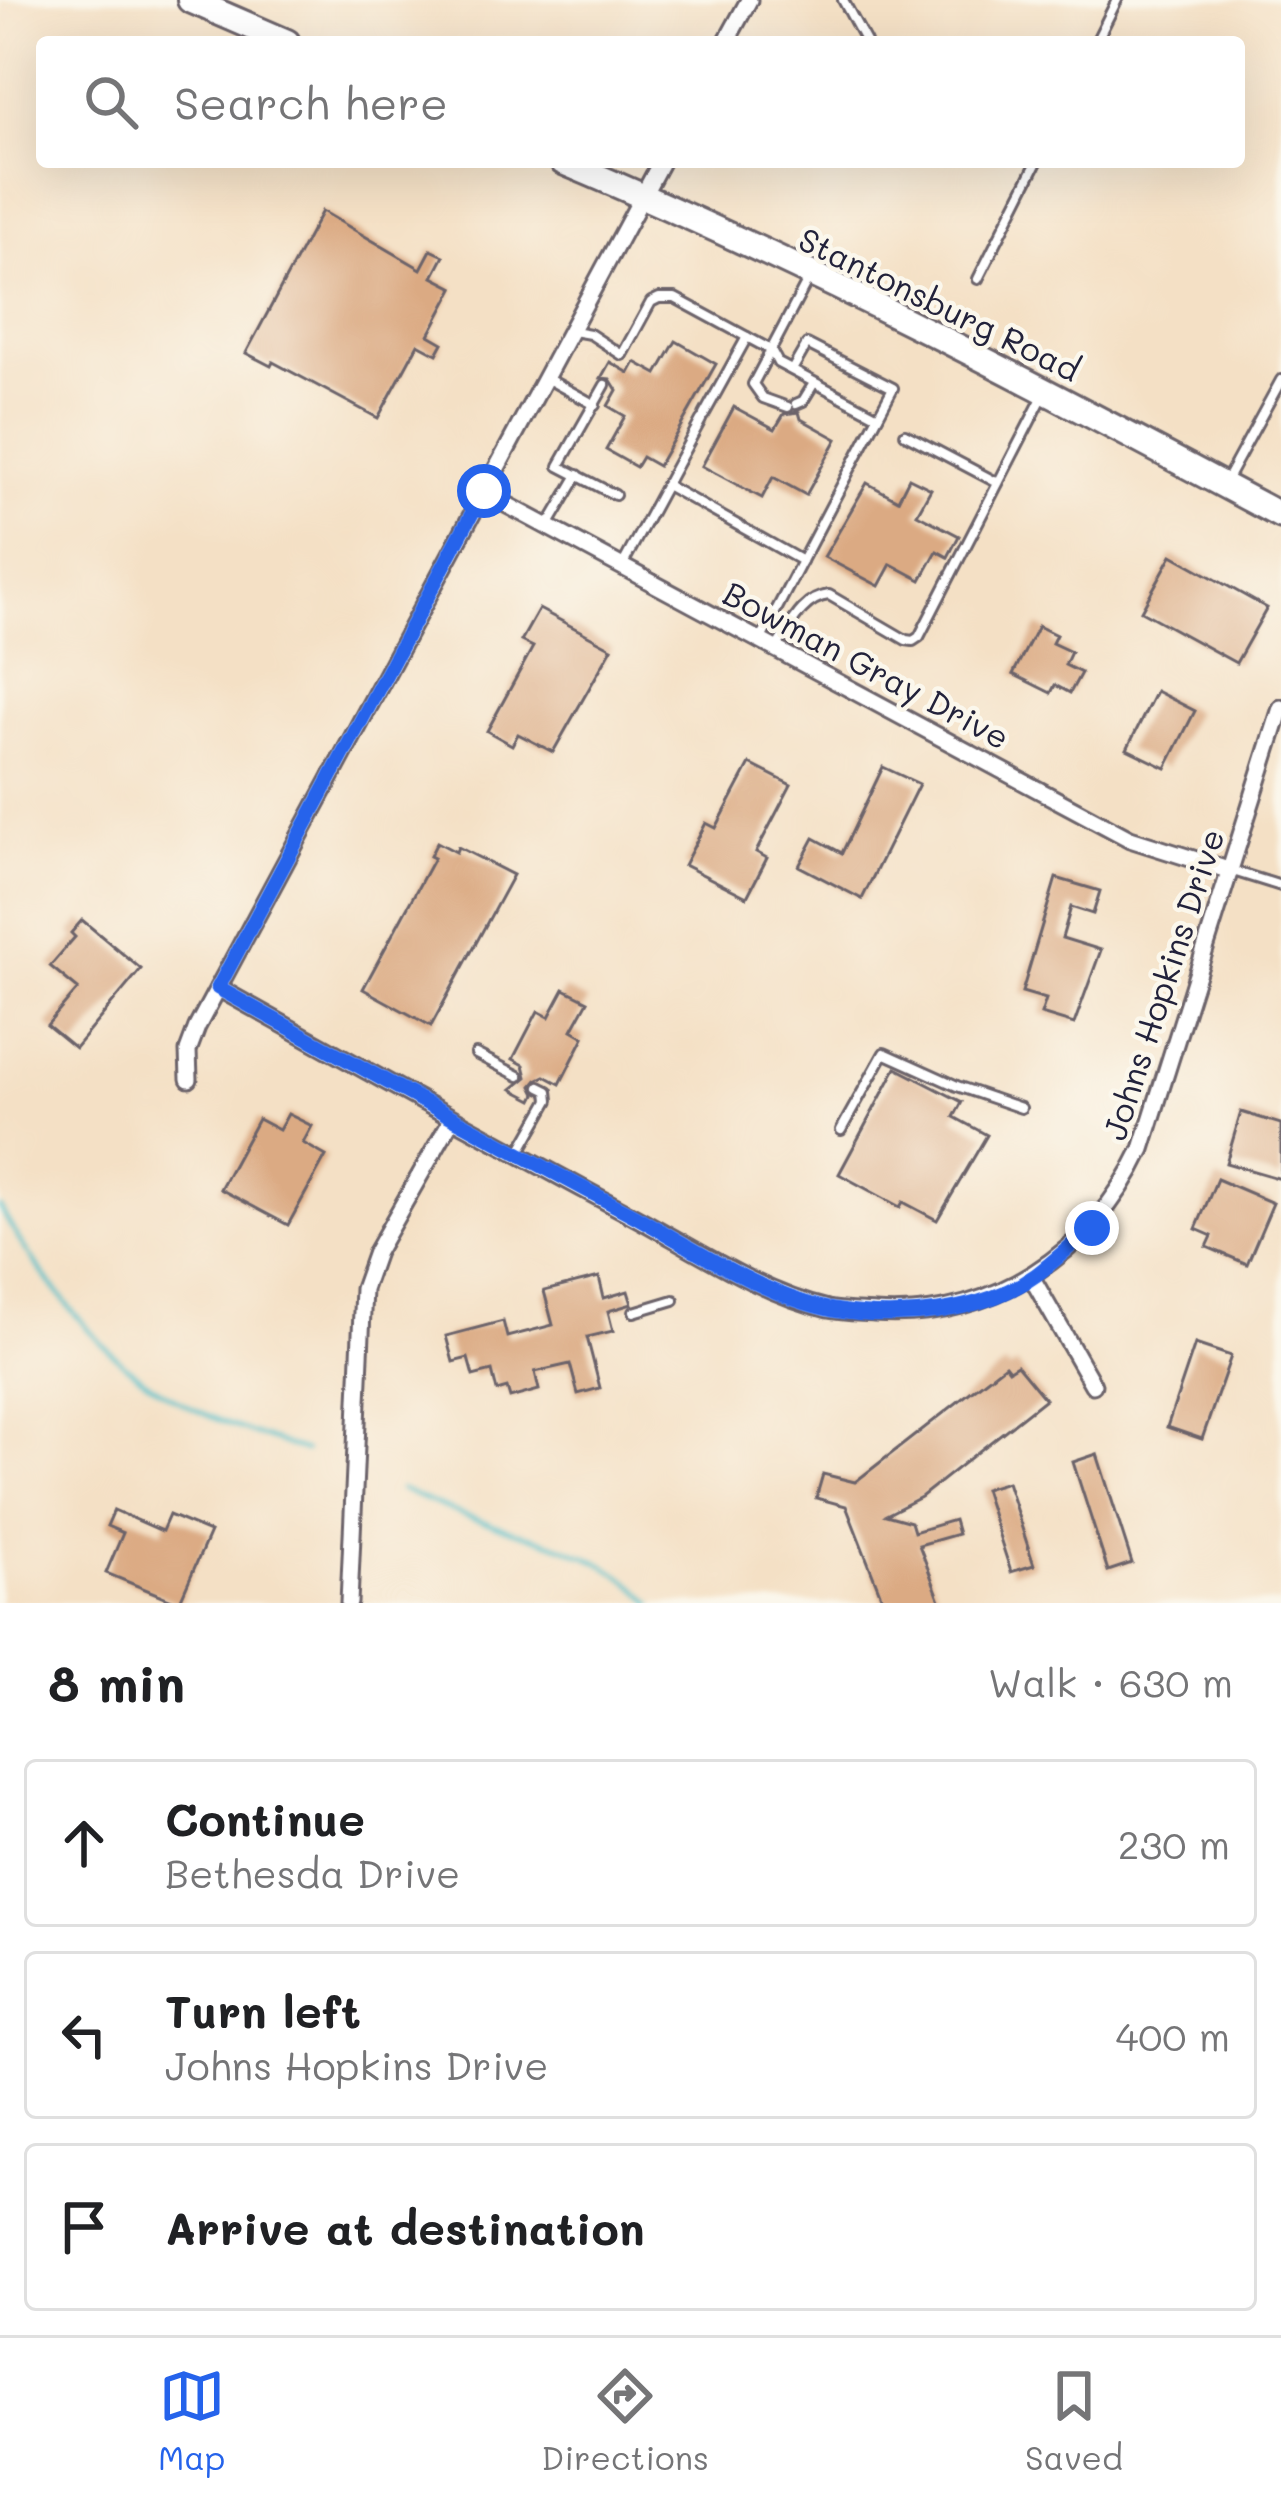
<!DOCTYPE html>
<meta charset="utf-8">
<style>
:root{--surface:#fff;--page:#f6f6f6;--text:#202124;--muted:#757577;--line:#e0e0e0;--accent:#2563eb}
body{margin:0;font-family:Mali,sans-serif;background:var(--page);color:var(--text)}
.stop{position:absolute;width:36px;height:36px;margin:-27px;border:9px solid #2563eb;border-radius:50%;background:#fff}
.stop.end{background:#2563eb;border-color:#fff;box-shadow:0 3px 12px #0008}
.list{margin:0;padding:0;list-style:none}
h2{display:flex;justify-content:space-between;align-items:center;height:156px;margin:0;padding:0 48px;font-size:51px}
h2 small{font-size:39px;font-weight:400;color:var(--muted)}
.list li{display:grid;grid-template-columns:78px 1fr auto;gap:36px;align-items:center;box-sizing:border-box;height:168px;margin:0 24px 24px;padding:0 24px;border:3px solid var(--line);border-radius:12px}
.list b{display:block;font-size:45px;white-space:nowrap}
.list p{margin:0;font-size:39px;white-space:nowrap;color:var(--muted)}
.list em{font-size:39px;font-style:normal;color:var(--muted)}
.icon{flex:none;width:66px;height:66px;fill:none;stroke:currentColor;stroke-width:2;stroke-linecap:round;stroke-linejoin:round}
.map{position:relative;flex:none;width:1281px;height:1603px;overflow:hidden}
.search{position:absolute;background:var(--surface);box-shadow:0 12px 48px #0002;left:36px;right:36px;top:36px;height:132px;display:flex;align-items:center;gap:30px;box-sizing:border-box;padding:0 42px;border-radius:12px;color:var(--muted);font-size:45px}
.sheet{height:732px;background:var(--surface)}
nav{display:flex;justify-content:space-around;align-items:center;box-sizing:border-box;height:168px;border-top:3px solid var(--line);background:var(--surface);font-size:33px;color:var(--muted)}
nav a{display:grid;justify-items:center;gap:6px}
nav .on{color:var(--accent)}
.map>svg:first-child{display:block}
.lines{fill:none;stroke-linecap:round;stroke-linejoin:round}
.stream{stroke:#4ebcc5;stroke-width:4.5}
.building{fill:#dbaa83}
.lane-casing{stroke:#6c646b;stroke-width:14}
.street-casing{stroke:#6c646b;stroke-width:21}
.primary-casing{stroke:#6c646b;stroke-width:30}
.lane{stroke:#fff;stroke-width:8}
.street{stroke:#fff;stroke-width:15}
.primary{stroke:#fff;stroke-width:24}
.route{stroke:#2563eb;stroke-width:15}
.labels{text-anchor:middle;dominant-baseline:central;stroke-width:9;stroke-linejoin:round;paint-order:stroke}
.street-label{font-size:33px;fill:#22223b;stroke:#fbf7ec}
</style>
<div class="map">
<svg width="1281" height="1603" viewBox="0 0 1281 1603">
<rect width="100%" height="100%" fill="#fbf7ec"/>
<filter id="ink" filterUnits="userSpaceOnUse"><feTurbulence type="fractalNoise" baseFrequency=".00833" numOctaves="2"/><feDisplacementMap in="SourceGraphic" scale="24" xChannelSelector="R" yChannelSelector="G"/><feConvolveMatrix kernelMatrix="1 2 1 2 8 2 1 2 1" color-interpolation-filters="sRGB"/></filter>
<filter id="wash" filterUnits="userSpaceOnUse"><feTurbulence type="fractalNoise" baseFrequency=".004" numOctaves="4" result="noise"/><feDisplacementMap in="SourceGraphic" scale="48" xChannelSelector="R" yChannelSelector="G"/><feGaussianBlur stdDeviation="2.7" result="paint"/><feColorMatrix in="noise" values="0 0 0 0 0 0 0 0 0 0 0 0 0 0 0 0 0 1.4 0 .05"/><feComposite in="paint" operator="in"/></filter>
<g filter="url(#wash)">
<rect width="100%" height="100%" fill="#f4e0c5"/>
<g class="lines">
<g class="stream">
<path d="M0,1207C16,1239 36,1265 58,1293C133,1390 191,1414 305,1451"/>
<path d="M400,1489C423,1499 446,1509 469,1517C535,1539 603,1550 652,1603"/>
</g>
</g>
<g id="blocks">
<g class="building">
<path d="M322,211L421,269L431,250L444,256L433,277L454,288L429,335L443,343L437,354L418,344L378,418L273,362L271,366L246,353Z"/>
<path d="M676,341L716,364L658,466L642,457L636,467L606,450L625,416L608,406L617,390L610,379L601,378L610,362L629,373L635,362L657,374Z"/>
<path d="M734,407L775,429L784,414L799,412L801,419L837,439L806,495L773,477L762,498L702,466Z"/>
<path d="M909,478L931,489L917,514L959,536L948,557L937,551L921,580L891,564L879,586L824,557L867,483L898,500Z"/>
<path d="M1172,555L1267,608L1236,663L1141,611Z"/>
<path d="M539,609L612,648L553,752L518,734L512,745L487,731L533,647L521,641Z"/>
<path d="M1038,626L1056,635L1052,643L1071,652L1065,665L1081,673L1070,693L1055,685L1051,693L1013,674Z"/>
<path d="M1156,691L1195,711L1166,768L1127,749Z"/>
<path d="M750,764L791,785L756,852L767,858L747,897L684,865L706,823L716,828Z"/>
<path d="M883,767L919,784L862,899L799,866L814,838L842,853Z"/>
<path d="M437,842L456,852L458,847L513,875L431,1026L363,989L434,858L430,856Z"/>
<path d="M1056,878L1100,891L1093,914L1071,907L1062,938L1101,950L1074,1024L1041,1014L1046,999L1022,992Z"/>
<path d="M82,920L141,969L75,1048L47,1025L78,989L50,966L75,937L71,933Z"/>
<path d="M564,989L588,1001L572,1030L584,1037L560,1084L545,1076L537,1080L532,1086L536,1094L533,1100L512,1089L527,1077L524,1065L513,1059L538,1011L549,1017Z"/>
<path d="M896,1068L962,1102L954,1117L987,1135L937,1220L903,1202L900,1207L839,1174Z"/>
<path d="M1241,1112L1281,1124V1179L1226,1163Z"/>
<path d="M288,1114L312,1126L303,1143L326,1156L288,1225L220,1189L258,1119L279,1130Z"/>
<path d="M1217,1179L1273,1203L1247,1264L1207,1247L1212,1236L1196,1229Z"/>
<path d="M599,1277L604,1298L628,1291L632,1304L608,1311L613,1331L587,1337L600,1388L578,1394L570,1364L535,1372L539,1390L510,1398L507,1388L497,1391L492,1371L473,1376L468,1358L453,1362L446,1336L503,1321L507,1337L553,1325L544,1291Z"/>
<path d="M1195,1344L1231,1356L1202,1439L1167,1427Z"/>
<path d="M1005,1365L1009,1370L1017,1365L1045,1399L921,1497L886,1515L911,1522L914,1532L954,1520L958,1534L919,1545L941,1603H884L846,1506L816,1498L823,1474L855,1482Z"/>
<path d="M1097,1454L1132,1563L1108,1571L1073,1462Z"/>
<path d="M1007,1482L1034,1565L1011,1572L984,1489Z"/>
<path d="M114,1510L162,1531L169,1515L210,1532L179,1603L106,1573L123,1533L107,1526Z"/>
</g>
</g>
</g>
<g filter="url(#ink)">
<use href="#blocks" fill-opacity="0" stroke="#6c646b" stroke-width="3"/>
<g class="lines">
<g class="lane-casing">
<g id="lane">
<path d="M843,0L866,42"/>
<path d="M1096,42L1117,0"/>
<path d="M978,279L1037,162"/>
<path d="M573,331L590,334L622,355L651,302L659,298H675L771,350L810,276"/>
<path d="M546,378L595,405"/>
<path d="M605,385L559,466L615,495"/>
<path d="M796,404L803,401L814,383"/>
<path d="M788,407L763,398L753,384L771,350L778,363L878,416L893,388L807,344L792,370"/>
<path d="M704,415L747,337"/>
<path d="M905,434L998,483"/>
<path d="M1227,479L1281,380"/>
<path d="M666,485L802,561"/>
<path d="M548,526L578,475"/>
<path d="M622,566L701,420"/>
<path d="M760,641L878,416"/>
<path d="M776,648C790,627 802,598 829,595L906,640L913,641L919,637L1043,396"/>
<path d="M1233,871L1281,886"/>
<path d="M476,1054L519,1076"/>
<path d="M841,1130L884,1053L957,1086L1021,1108"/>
<path d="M519,1153L549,1100L548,1091L540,1087"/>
<path d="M634,1312L674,1300"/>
</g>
</g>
<g class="street-casing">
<g id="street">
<path d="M726,42L749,0"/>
<path d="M483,492L1130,839L1231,871"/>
<path d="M218,988C352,1063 488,1138 624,1211C689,1245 756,1292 828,1309C843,1312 859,1312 874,1313C992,1321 1092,1254 1142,1149L1281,708"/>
<path d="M189,1079L188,1051L197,1027L661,162"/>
<path d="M1032,1278L1093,1385"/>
<path d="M349,1603L363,1289L376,1252L452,1119"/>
</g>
</g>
<g class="primary-casing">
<g id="primary">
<path d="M190,0L287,42"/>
<path d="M563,162C809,265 1046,390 1281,516"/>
</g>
</g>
<use href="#lane" class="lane"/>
<use href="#street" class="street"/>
<use href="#primary" class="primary"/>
</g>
</g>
<g class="lines" filter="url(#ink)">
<path class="route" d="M484,491L218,988C356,1065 495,1141 635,1216C693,1248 767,1298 833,1310C897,1321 981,1314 1036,1275C1055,1261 1073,1243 1092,1228"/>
</g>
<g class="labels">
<g class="street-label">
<text transform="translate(940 303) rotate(26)">Stantonsburg Road</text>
<text transform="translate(867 664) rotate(28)">Bowman Gray Drive</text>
<text transform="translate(1162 984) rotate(-72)">Johns Hopkins Drive</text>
</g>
</g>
</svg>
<div class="stop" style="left:484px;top:491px"></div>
<div class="stop end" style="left:1092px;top:1228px"></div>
<div class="search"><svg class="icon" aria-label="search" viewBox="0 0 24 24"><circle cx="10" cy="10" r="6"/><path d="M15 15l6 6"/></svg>Search here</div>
</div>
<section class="sheet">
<h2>8 min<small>Walk · 630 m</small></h2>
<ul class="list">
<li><svg class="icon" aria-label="ahead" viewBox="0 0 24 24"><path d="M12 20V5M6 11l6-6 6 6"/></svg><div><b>Continue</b><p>Bethesda Drive</p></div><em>230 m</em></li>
<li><svg class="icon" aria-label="left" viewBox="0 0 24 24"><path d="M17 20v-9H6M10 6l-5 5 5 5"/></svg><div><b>Turn left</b><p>Johns Hopkins Drive</p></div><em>400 m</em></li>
<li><svg class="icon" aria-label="arrive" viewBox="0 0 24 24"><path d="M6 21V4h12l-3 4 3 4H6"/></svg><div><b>Arrive at destination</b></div></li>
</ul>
</section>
<nav>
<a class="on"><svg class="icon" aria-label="map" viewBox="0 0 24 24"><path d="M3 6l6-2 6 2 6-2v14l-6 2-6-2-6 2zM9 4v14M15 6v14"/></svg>Map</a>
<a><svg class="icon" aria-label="directions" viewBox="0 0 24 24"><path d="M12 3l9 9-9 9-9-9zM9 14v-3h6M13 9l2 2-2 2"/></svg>Directions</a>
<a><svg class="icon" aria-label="saved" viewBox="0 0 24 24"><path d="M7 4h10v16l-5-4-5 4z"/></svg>Saved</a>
</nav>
